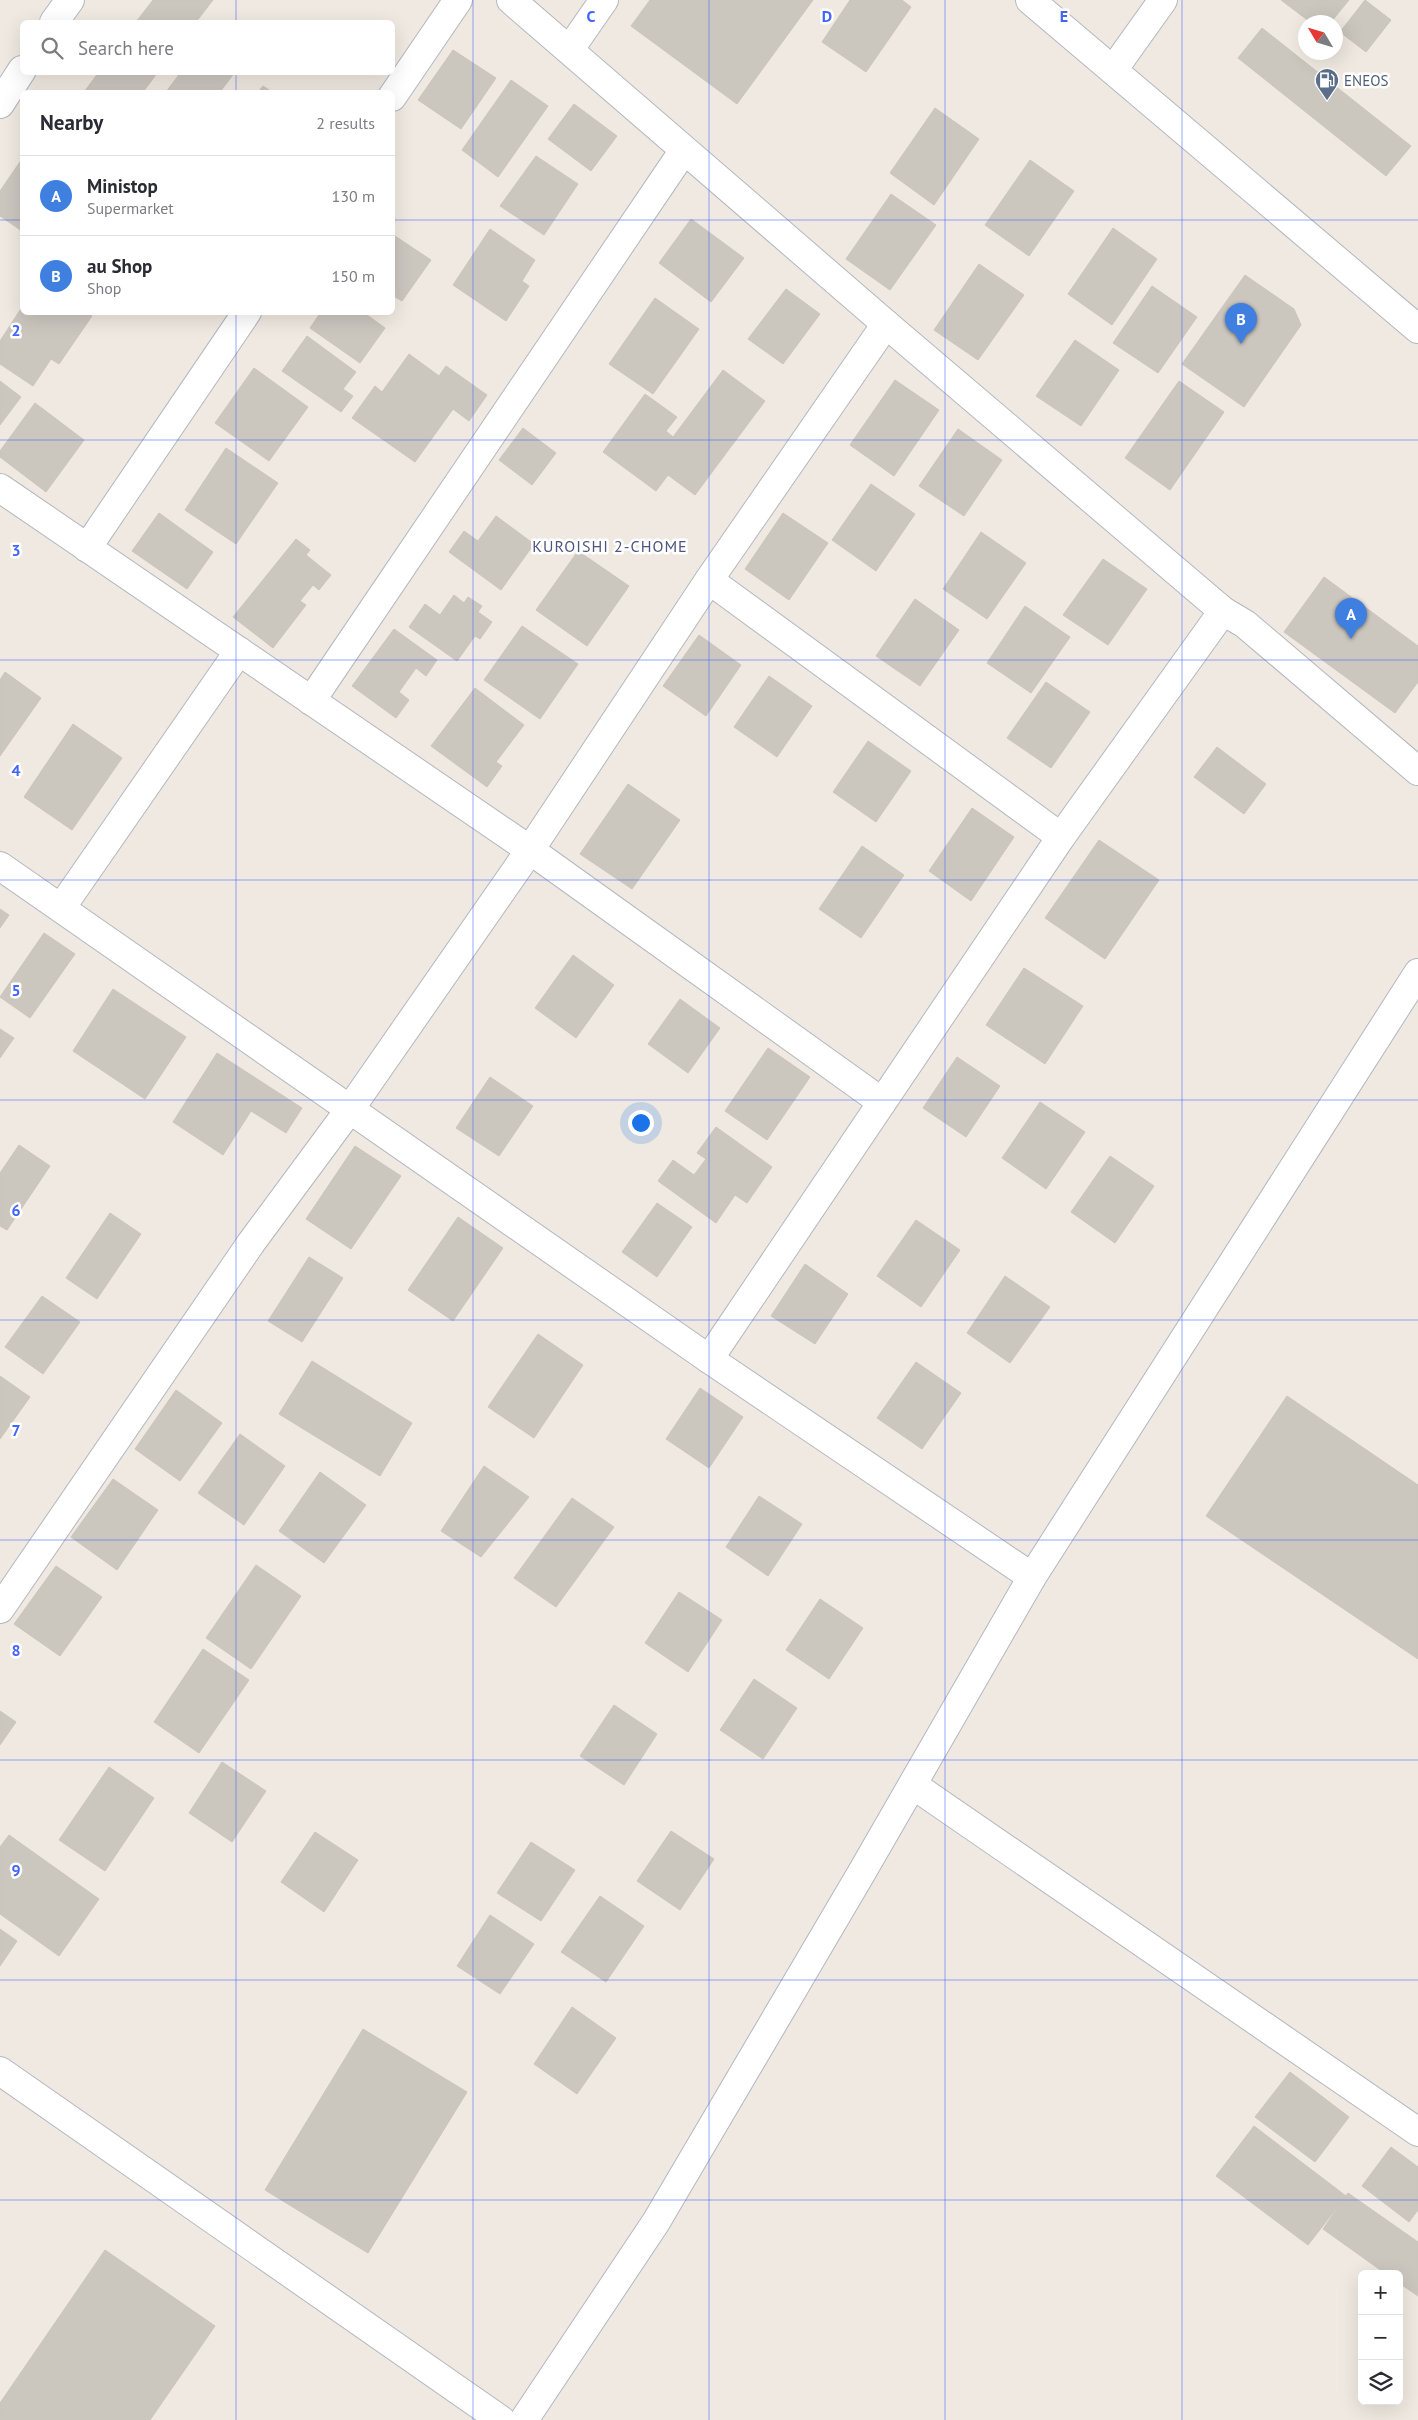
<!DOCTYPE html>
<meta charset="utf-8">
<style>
:root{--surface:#fff;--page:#f7f7f7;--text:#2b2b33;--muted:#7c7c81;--line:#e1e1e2;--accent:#0b8043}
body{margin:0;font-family:"PT Sans",sans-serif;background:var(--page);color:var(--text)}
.controls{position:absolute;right:15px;bottom:15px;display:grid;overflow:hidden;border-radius:8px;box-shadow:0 5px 20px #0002}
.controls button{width:45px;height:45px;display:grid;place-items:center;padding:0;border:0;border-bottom:1px solid var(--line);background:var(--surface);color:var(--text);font:25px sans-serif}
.compass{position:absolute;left:1298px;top:15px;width:45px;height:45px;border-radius:50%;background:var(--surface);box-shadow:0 5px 20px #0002;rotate:308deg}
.you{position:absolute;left:640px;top:1122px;width:18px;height:18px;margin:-12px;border:4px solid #fff;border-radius:50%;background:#1a73e8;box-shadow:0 0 0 8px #1a73e833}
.badge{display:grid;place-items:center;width:32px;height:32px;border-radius:50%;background:var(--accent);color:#fff;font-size:16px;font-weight:700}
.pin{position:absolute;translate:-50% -41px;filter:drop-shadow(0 1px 2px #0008)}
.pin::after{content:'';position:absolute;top:26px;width:18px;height:15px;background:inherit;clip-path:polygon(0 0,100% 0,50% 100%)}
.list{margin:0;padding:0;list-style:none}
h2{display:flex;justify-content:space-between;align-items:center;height:65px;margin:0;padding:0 20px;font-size:21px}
h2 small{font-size:16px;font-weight:400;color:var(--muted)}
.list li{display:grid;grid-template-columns:32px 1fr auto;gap:15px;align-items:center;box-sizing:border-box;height:80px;padding:0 20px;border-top:1px solid var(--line)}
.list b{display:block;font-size:19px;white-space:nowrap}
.list p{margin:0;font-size:16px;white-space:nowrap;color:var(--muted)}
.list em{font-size:16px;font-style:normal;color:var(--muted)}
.icon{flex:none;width:28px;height:28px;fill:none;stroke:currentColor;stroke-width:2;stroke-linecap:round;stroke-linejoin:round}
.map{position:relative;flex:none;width:1418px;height:2420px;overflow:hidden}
.search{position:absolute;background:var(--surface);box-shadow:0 5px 20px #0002;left:20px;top:20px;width:375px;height:55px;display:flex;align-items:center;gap:12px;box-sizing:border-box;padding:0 18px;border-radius:8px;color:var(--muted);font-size:19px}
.panel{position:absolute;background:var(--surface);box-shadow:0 5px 20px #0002;left:20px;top:90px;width:375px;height:225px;border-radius:8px}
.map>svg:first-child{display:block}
.building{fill:#cbc7bf;stroke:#cbc5ba}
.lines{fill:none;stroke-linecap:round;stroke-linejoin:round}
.street-casing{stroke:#b4b7c1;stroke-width:30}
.secondary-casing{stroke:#b4b7c1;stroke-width:30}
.street{stroke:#fff;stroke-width:28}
.secondary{stroke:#fff;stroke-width:28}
.grid{fill:none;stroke:#4264fb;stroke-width:1;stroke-opacity:0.55}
.labels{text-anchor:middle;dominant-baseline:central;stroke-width:5;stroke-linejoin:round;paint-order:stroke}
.service-label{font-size:15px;fill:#4e5e75;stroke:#fff;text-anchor:start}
.neighbourhood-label{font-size:16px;letter-spacing:1px;fill:#4d5680;stroke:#fff}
.grid-label{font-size:16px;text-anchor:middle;font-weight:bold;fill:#4264fb;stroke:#fff;stroke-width:5;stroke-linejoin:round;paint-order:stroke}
</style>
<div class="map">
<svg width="1418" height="2420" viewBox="0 0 1418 2420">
<rect width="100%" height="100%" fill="#efe9e1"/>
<g class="building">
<path d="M153,0H213L196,22H136Z"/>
<path d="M650,0H813L737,104L631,26Z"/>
<path d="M850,0H902L911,7L866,72L822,42Z"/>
<path d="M1281,0H1349L1331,22H1310Z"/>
<path d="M1365,0L1391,20L1366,52L1340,32Z"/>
<path d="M1262,28L1411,146L1386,176L1238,58Z"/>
<path d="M453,50L496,78L461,129L418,100Z"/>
<path d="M99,72H158L143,92H84Z"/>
<path d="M181,72H235L220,92H166Z"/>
<path d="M511,80L548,106L498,177L462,150Z"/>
<path d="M263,86L272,92H258Z"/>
<path d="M574,104L617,136L591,171L548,139Z"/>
<path d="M935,108L979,139L934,205L890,173Z"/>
<path d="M536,156L578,184L544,235L500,206Z"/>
<path d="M22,159V231L0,216V191Z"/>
<path d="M1030,160L1074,191L1029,256L985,225Z"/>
<path d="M891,194L936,225L890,290L846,259Z"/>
<path d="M691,219L744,258L711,302L659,263Z"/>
<path d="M1113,228L1157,259L1112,325L1068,294Z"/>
<path d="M490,229L535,260L522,281L529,286L506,321L453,285Z"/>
<path d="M392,234L431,260L402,301L392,295Z"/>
<path d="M979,264L1024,295L978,360L934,330Z"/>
<path d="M1245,275L1294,309L1301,325L1244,407L1182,364Z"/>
<path d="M1152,286L1197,317L1158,373L1113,343Z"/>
<path d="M786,289L820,314L783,364L748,339Z"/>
<path d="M655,298L699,329L653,394L609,364Z"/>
<path d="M22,307V312H86L92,316L59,364L51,359L33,386L0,364V341Z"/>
<path d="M321,312H363L385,328L360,363L310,328Z"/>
<path d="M307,336L356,372L343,389L353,396L341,412L282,371Z"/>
<path d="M1075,340L1119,370L1081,426L1036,396Z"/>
<path d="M409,354L439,376L446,366L487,395L469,421L453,409L415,462L352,418L375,386L382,392Z"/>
<path d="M254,368L308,407L269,461L215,423Z"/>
<path d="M723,370L765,401L695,495L668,475L656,491L603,452L645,394L677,417L666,431L673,437Z"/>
<path d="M895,380L939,410L894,476L850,445Z"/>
<path d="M0,381L21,397L0,425Z"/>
<path d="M1179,381L1224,412L1170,490L1125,458Z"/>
<path d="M35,403L84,440L46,492L0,457V451Z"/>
<path d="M523,428L556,453L532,485L499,460Z"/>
<path d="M958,429L1002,460L964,516L919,486Z"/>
<path d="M226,448L278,483L236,544L185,510Z"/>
<path d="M871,484L915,514L876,571L832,540Z"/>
<path d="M159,513L213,552L187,589L132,551Z"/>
<path d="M783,513L828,543L789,600L745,569Z"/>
<path d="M496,516L534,544L501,590L449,552L464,531L478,541Z"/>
<path d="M981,532L1026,563L987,619L943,589Z"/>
<path d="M296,539L310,550L306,555L331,575L319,590L313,585L300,601L306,605L273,648L233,617Z"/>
<path d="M578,551L629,586L587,646L536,610Z"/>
<path d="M1103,559L1147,589L1108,645L1063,615Z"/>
<path d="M1324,577L1418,646V682L1395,713L1284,632Z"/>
<path d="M454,595L464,603L468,597L482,606L478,612L492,622L480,639L475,636L457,661L409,627L425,604L440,615Z"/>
<path d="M915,599L959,630L920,686L876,656Z"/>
<path d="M1025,606L1070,637L1031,693L987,663Z"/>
<path d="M522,626L578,664L540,719L484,680Z"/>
<path d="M394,629L437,660L426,676L416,668L399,692L409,700L396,718L352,686Z"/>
<path d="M699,635L741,665L706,716L663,686Z"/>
<path d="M5,672L41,698L0,756V680Z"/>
<path d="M769,676L812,706L777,757L734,727Z"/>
<path d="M1046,682L1090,712L1051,768L1007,738Z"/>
<path d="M475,688L524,725L496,762L502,766L487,787L431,746Z"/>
<path d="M73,724L122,758L72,830L24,797Z"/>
<path d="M868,741L911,771L876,822L833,792Z"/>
<path d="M1217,747L1266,784L1244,814L1194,777Z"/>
<path d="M628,784L680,820L632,889L580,854Z"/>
<path d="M972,808L1014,837L971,901L929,871Z"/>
<path d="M1099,840L1159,880L1105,959L1045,918Z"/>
<path d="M862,846L904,875L861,938L819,909Z"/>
<path d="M0,909L9,915L0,928Z"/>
<path d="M44,933L75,954L30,1018L0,997Z"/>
<path d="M573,955L614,985L576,1038L535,1008Z"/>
<path d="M1024,968L1083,1006L1045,1064L986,1025Z"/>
<path d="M113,989L186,1037L145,1099L73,1051Z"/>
<path d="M680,999L720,1028L688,1073L648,1044Z"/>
<path d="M0,1029L14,1038L0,1058Z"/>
<path d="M768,1048L810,1077L767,1140L725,1111Z"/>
<path d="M217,1053L302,1108L286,1133L251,1111L223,1155L173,1122Z"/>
<path d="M957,1057L1000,1086L966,1137L923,1108Z"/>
<path d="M490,1077L533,1106L499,1156L456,1128Z"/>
<path d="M1040,1102L1085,1132L1046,1189L1002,1158Z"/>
<path d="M716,1127L772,1167L747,1203L735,1195L716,1223L658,1181L673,1160L694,1175L706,1159L697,1153Z"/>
<path d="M19,1145L50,1166L7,1230L0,1226V1173Z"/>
<path d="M355,1146L401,1176L351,1249L306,1219Z"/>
<path d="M1110,1156L1154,1186L1115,1243L1071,1212Z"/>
<path d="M657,1203L692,1227L657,1277L622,1252Z"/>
<path d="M110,1213L141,1234L97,1299L66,1278Z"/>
<path d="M458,1217L503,1248L453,1321L408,1290Z"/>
<path d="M916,1220L960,1250L921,1307L877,1276Z"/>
<path d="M309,1257L343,1278L302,1342L268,1321Z"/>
<path d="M805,1264L848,1294L815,1344L771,1316Z"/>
<path d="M1005,1276L1050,1307L1010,1363L967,1333Z"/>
<path d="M42,1296L80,1322L43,1374L5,1347Z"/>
<path d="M538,1334L583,1365L534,1438L488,1407Z"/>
<path d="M312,1361L412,1423L380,1476L279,1414Z"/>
<path d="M916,1362L961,1393L922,1449L877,1418Z"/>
<path d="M0,1376L30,1397L0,1439Z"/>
<path d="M700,1388L743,1417L709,1468L666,1439Z"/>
<path d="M176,1390L222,1423L180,1481L135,1449Z"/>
<path d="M1287,1396L1418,1485V1659L1206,1516Z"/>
<path d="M240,1434L285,1466L244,1525L198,1493Z"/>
<path d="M484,1466L529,1497L481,1557L441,1531Z"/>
<path d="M320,1472L366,1505L324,1563L279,1531Z"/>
<path d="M113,1479L158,1510L117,1570L71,1537Z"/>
<path d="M759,1496L802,1524L768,1576L726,1547Z"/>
<path d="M572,1498L614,1527L556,1607L514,1578Z"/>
<path d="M256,1565L301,1596L251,1669L206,1638Z"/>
<path d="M56,1566L102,1597L60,1656L14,1624Z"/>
<path d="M679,1592L722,1620L688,1672L645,1643Z"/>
<path d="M820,1599L863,1628L829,1679L786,1650Z"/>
<path d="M203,1649L249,1680L199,1753L154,1722Z"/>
<path d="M754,1679L797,1708L763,1759L720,1730Z"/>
<path d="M614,1705L657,1734L624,1785L580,1756Z"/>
<path d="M0,1711L16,1722L0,1745Z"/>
<path d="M222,1762L266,1791L232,1842L189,1813Z"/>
<path d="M109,1767L154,1798L105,1871L59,1840Z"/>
<path d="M671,1831L714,1859L680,1910L637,1881Z"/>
<path d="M315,1832L358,1860L324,1912L281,1882Z"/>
<path d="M9,1835L99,1899L59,1956L0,1914V1847Z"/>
<path d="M531,1842L575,1870L541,1921L497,1893Z"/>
<path d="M600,1896L644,1926L606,1982L561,1952Z"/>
<path d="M490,1915L534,1944L500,1994L457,1966Z"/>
<path d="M0,1929L17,1941L0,1966Z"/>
<path d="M572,2007L616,2038L577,2094L534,2064Z"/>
<path d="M363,2029L467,2092L368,2253L265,2190Z"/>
<path d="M1290,2072L1349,2117L1315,2162L1255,2117Z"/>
<path d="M1254,2126L1346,2196L1308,2245L1216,2176Z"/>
<path d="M1391,2147L1418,2167V2210L1409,2222L1362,2186Z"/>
<path d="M1348,2193L1418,2242V2296L1399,2283V2274H1386L1323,2229Z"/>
<path d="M105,2250L215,2326L150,2420H0V2403Z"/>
</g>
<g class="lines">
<g class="street-casing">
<g id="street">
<path d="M511,0L886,324L1223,611L1061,837"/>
<path d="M54,22L70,0"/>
<path d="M570,49L604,0"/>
<path d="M1113,70L1163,0"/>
<path d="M392,97L458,0"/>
<path d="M0,104L22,70"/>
<path d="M0,488L530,850L882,1102"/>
<path d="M87,548L247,312"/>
<path d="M1223,611L1245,624L1418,771"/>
<path d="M311,701L684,150"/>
<path d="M0,866L709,1359L1032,1577"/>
<path d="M61,908L239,651"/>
<path d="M709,1359L1061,837L709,580"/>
<path d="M0,1609L251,1243L350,1109L530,850L709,580L886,324"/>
<path d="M913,1785L1418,2132"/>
<path d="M0,2071L501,2420"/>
</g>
</g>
<g class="secondary-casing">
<g id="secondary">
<path d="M1030,0L1418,329"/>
<path d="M524,2420L656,2222L862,1872L1032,1577L1418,973"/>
</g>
</g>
<use href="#street" class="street"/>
<use href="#secondary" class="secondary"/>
</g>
<path class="grid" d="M236,0V22M473,0V2420M709,0V2420M945,0V2420M1182,0V2420M236,72V92M0,220H22M392,220H1418M236,312V2420M0,440H1418M0,660H1418M0,880H1418M0,1100H1418M0,1320H1418M0,1540H1418M0,1760H1418M0,1980H1418M0,2200H1418"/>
<defs>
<g id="fuel-pin" transform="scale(1.25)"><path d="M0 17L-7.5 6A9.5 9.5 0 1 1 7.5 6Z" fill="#5c6f8a" stroke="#fff"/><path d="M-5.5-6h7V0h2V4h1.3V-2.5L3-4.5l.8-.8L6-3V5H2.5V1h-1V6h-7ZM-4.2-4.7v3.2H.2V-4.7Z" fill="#fff"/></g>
</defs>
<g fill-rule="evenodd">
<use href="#fuel-pin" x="1327" y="80"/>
</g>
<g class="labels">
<g class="service-label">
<text x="1344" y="80">ENEOS</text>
</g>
<g class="neighbourhood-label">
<text x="610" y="546">KUROISHI 2-CHOME</text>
</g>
</g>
<g class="grid-label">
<text x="591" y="22">C</text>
<text x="827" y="22">D</text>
<text x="1064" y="22">E</text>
<text x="16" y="336">2</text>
<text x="16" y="556">3</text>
<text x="16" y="776">4</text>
<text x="16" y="996">5</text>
<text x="16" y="1216">6</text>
<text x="16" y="1436">7</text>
<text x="16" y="1656">8</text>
<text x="16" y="1876">9</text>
</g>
</svg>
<div class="controls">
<button>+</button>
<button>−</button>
<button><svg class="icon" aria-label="layers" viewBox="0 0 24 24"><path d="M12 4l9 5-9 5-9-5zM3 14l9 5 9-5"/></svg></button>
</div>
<svg class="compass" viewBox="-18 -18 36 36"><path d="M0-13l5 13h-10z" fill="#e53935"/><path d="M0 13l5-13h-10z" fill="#7c7c81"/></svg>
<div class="you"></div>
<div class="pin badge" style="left:1351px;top:639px;background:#3f7fe0">A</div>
<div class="pin badge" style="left:1241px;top:344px;background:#3f7fe0">B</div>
<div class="search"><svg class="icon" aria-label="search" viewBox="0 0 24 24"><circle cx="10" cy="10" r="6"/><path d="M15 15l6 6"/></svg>Search here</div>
<section class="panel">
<h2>Nearby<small>2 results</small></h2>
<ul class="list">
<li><span class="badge" style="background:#3f7fe0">A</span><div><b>Ministop</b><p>Supermarket</p></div><em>130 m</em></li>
<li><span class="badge" style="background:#3f7fe0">B</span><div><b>au Shop</b><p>Shop</p></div><em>150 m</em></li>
</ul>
</section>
</div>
